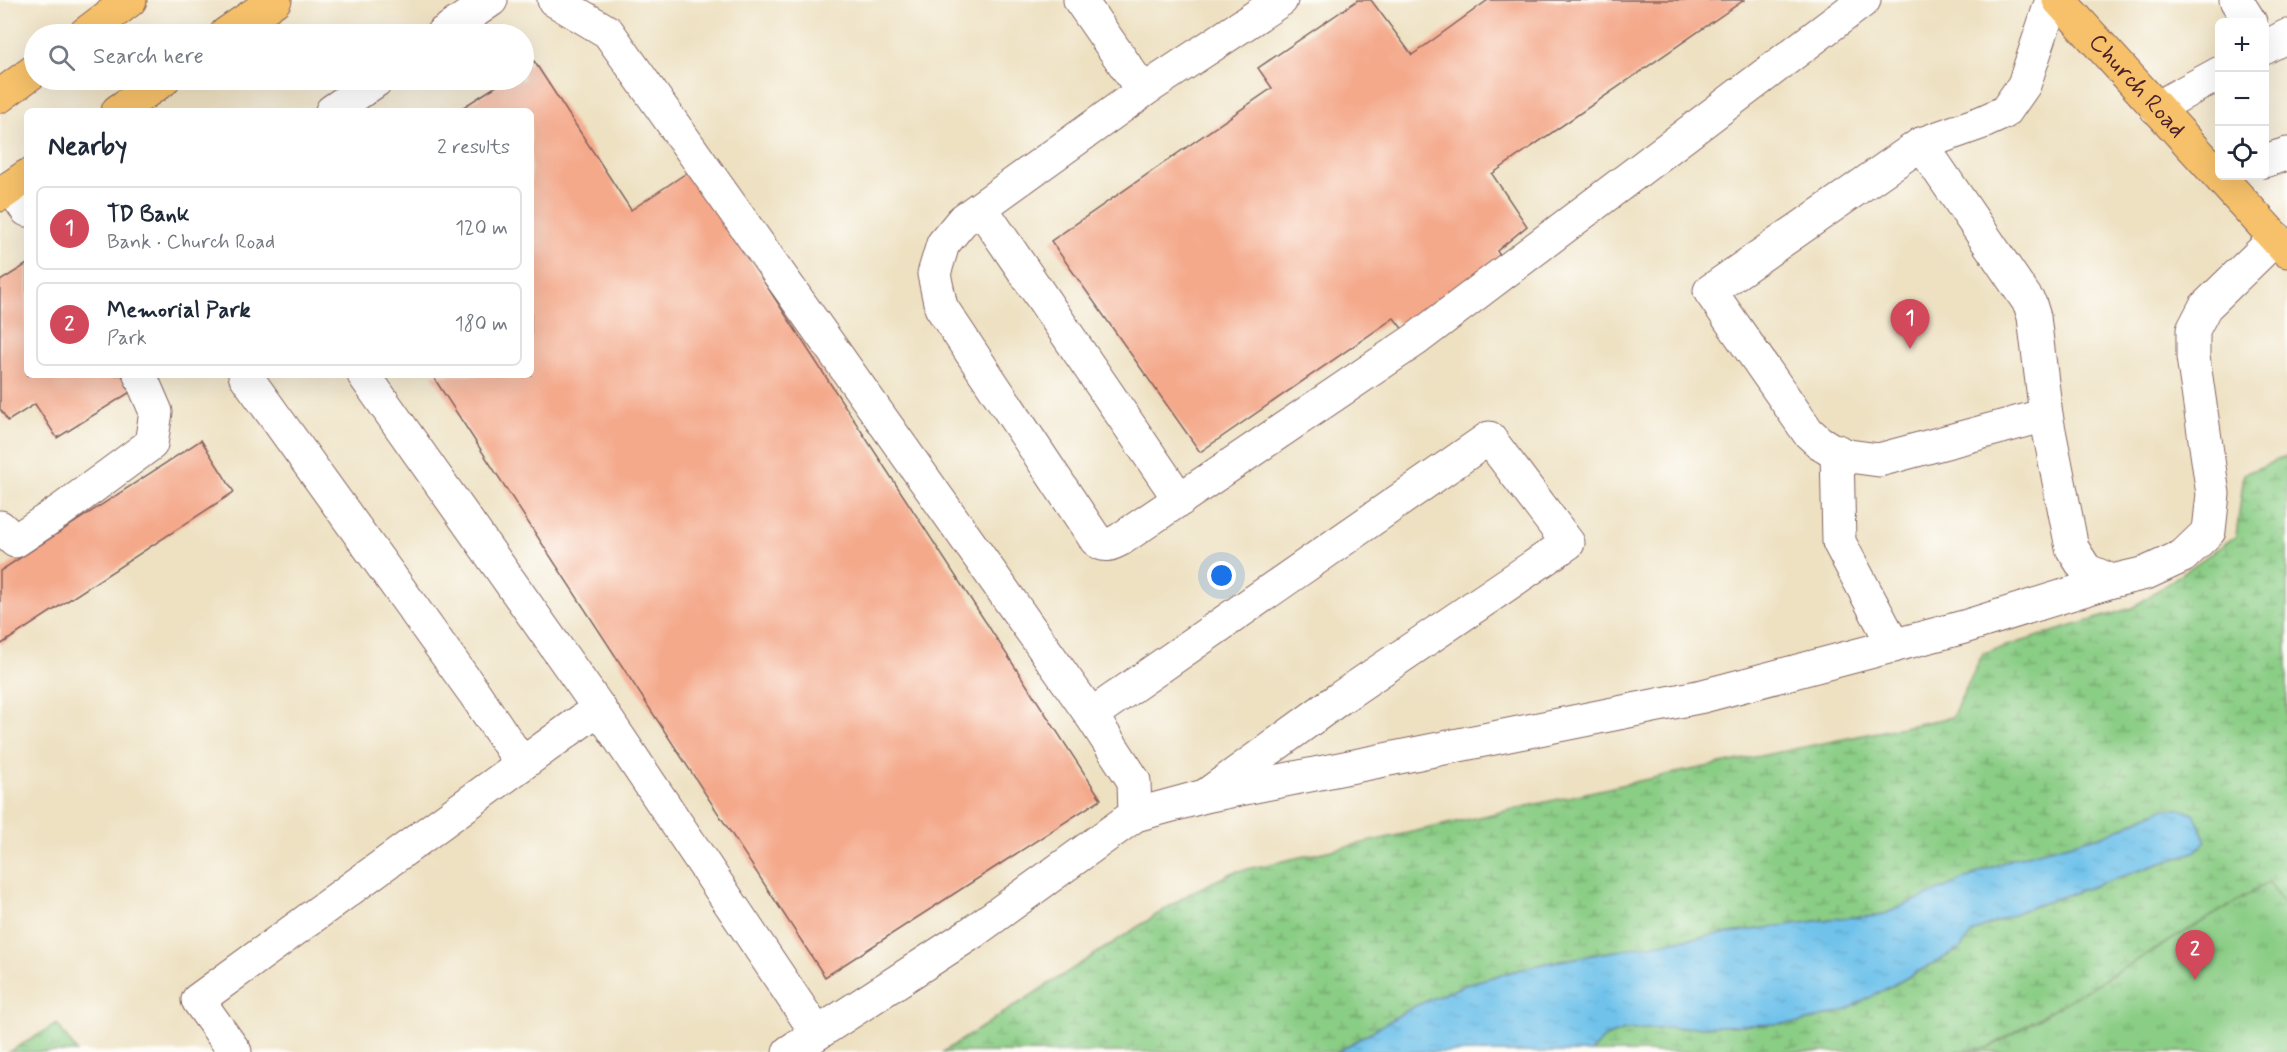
<!DOCTYPE html>
<meta charset="utf-8">
<style>
:root{--surface:#fff;--page:#f6f6f7;--text:#1f2937;--muted:#747a83;--line:#e0e1e3;--accent:#d1495b}
body{margin:0;font-family:Mynerve,sans-serif;background:var(--page);color:var(--text)}
.controls{position:absolute;right:18px;top:18px;display:grid;overflow:hidden;border-radius:9px;box-shadow:0 6px 24px #0002}
.controls button{width:54px;height:54px;display:grid;place-items:center;padding:0;border:0;border-bottom:2px solid var(--line);background:var(--surface);color:var(--text);font:30px sans-serif}
.you{position:absolute;left:1222px;top:576px;width:21px;height:21px;margin:-15px;border:4px solid #fff;border-radius:50%;background:#1a73e8;box-shadow:0 0 0 9px #1a73e833}
.badge{display:grid;place-items:center;width:39px;height:39px;border-radius:50%;background:var(--accent);color:#fff;font-size:20px;font-weight:700}
.pin{position:absolute;translate:-50% -50px;filter:drop-shadow(0 2px 3px #0008)}
.pin::after{content:'';position:absolute;top:32px;width:21px;height:18px;background:inherit;clip-path:polygon(0 0,100% 0,50% 100%)}
.list{margin:0;padding:0;list-style:none}
h2{display:flex;justify-content:space-between;align-items:center;height:78px;margin:0;padding:0 24px;font-size:26px}
h2 small{font-size:20px;font-weight:400;color:var(--muted)}
.list li{display:grid;grid-template-columns:39px 1fr auto;gap:18px;align-items:center;box-sizing:border-box;height:84px;margin:0 12px 12px;padding:0 12px;border:2px solid var(--line);border-radius:9px}
.list b{display:block;font-size:22px;white-space:nowrap}
.list p{margin:0;font-size:20px;white-space:nowrap;color:var(--muted)}
.list em{font-size:20px;font-style:normal;color:var(--muted)}
.icon{flex:none;width:33px;height:33px;fill:none;stroke:currentColor;stroke-width:2;stroke-linecap:round;stroke-linejoin:round}
.map{position:relative;flex:none;width:2287px;height:1052px;overflow:hidden}
.search{position:absolute;background:var(--surface);box-shadow:0 6px 24px #0002;left:24px;top:24px;width:510px;height:66px;display:flex;align-items:center;gap:15px;box-sizing:border-box;padding:0 21px;border-radius:33px;color:var(--muted);font-size:22px}
.panel{position:absolute;background:var(--surface);box-shadow:0 6px 24px #0002;left:24px;top:108px;width:510px;height:270px;border-radius:9px}
.map>svg:first-child{display:block}
.wetland{fill:url(#wetland-marsh);stroke:#6a7658;stroke-width:1.5}
.park{fill:url(#park-tufts);stroke:#6a7658;stroke-width:1.5}
.water{fill:url(#water-ripples);stroke:#5c708b;stroke-width:1.5}
.building{fill:#f4a98b}
.lines{fill:none;stroke-linecap:round;stroke-linejoin:round}
.minor-casing{stroke:#836360;stroke-width:35}
.major-casing{stroke:#836360;stroke-width:35}
.highway-casing{stroke:#836360;stroke-width:35}
.minor{stroke:#fff;stroke-width:33}
.major{stroke:#f6c16b;stroke-width:33}
.highway{stroke:#f6c16b;stroke-width:33}
.labels{text-anchor:middle;dominant-baseline:central;stroke-width:5;stroke-linejoin:round;paint-order:stroke}
.street-label{font-size:24px;fill:#4a1f2b;stroke:#fdfcf7}
</style>
<div class="map">
<svg width="2287" height="1052" viewBox="0 0 2287 1052">
<defs>
<pattern id="wetland-marsh" width="20" height="14" patternUnits="userSpaceOnUse" patternTransform="scale(1.5)"><rect width="20" height="14" fill="#8acd85"/><path d="M1 5h8M5 5V1M11 12h8M15 12V8" fill="none" stroke="#73a66d"/></pattern>
<pattern id="park-tufts" width="24" height="20" patternUnits="userSpaceOnUse" patternTransform="scale(1.5)"><rect width="24" height="20" fill="#8acd85"/><path d="M3 7l-1-3M5 7V3M7 7l1-3M15 17l-1-3M17 17v-4M19 17l1-3" fill="none" stroke="#73a66d"/></pattern>
<pattern id="water-ripples" width="26" height="14" patternUnits="userSpaceOnUse" patternTransform="scale(1.5)"><rect width="26" height="14" fill="#6fc2eb"/><path d="M2 4q2-2 4 0t4 0M15 11q2-2 4 0t4 0" fill="none" stroke="#62a6ca"/></pattern>
</defs>
<rect width="100%" height="100%" fill="#fdfcf7"/>
<filter id="ink" filterUnits="userSpaceOnUse"><feTurbulence type="fractalNoise" baseFrequency=".0167" numOctaves="2"/><feDisplacementMap in="SourceGraphic" scale="12" xChannelSelector="R" yChannelSelector="G"/><feConvolveMatrix kernelMatrix="1 2 1 2 8 2 1 2 1" color-interpolation-filters="sRGB"/></filter>
<filter id="wash" filterUnits="userSpaceOnUse"><feTurbulence type="fractalNoise" baseFrequency=".008" numOctaves="4" result="noise"/><feDisplacementMap in="SourceGraphic" scale="24" xChannelSelector="R" yChannelSelector="G"/><feGaussianBlur stdDeviation="1.35" result="paint"/><feColorMatrix in="noise" values="0 0 0 0 0 0 0 0 0 0 0 0 0 0 0 0 0 1.4 0 .05"/><feComposite in="paint" operator="in"/></filter>
<g filter="url(#wash)">
<rect width="100%" height="100%" fill="#eee1c2"/>
<g class="wetland">
<path d="M2287,456V911L2269,882L1988,1048L1951,1052H1591L1605,1037L1624,1030L1799,1023L1887,989L1960,949L1973,932L2023,910L2194,852L2206,842L2199,824L2162,809L2108,834L2011,859L1880,916L1838,918L1672,941L1537,965L1470,983L1413,1007L1337,1052H943L1192,892L1234,872L1666,775L1952,717L1983,653L2132,608L2236,536L2244,474Z"/>
<path d="M57,1024L77,1052H9Z"/>
</g>
<path class="park" d="M2269,882L2287,911V1052H1951L1989,1048Z"/>
<path class="water" d="M2162,809H2179L2194,813L2206,842L2194,852L2023,910L1973,932L1960,949L1845,1011L1799,1023L1624,1030L1605,1037L1591,1052H1337L1413,1007L1470,983L1537,965L1672,941L1838,918L1880,916L2011,859L2108,834Z"/>
<g id="blocks">
<g class="building">
<path d="M1358,0H1371L1412,55L1488,0H1744L1492,174L1527,226L1497,251L1504,263L1407,335L1394,318L1200,452L1051,241L1272,88L1258,68Z"/>
<path d="M534,61L631,210L691,170L1101,799L825,977L432,375H531V111H457L506,80H524V68Z"/>
<path d="M27,264V375H122L132,391L57,438L35,404L8,421L0,409V281Z"/>
<path d="M201,440L234,492L0,645V571Z"/>
</g>
</g>
</g>
<g filter="url(#ink)">
<use href="#blocks" fill-opacity="0" stroke="#836360" stroke-width="1.5"/>
<g class="lines">
<g class="minor-casing">
<g id="minor">
<path d="M554,0L608,32L1091,715L1134,781L1135,815L970,934L789,1052"/>
<path d="M1080,0L1143,91"/>
<path d="M1281,0L1143,91L962,221L943,244L934,274L941,307L1096,540C1105,548 1112,544 1121,539L1415,340L1864,0"/>
<path d="M2236,0L2250,22"/>
<path d="M442,34L491,0"/>
<path d="M2264,48L2287,36"/>
<path d="M2156,108L2220,73"/>
<path d="M332,111L377,80"/>
<path d="M1921,144L2030,304L2034,317L2046,415L2072,548L2086,570L2112,581L2146,573L2183,556L2209,531L2213,494L2193,357V330L2205,307L2276,238"/>
<path d="M2264,161L2287,154"/>
<path d="M11,187L27,210"/>
<path d="M981,208L1180,500"/>
<path d="M245,375L475,694L522,764"/>
<path d="M364,375L599,708L817,1033"/>
<path d="M2046,415L1879,460L1849,456L1832,450L1819,442L1808,432L1710,291L1921,144L1983,122L2005,112L2024,85L2052,0"/>
<path d="M1837,451L1839,542L1894,646"/>
<path d="M0,527L15,541L63,509L151,444L156,412L140,375"/>
<path d="M1091,715L1489,438L1568,543L1340,698L1205,796"/>
<path d="M1135,815L1205,796L1703,696L1964,627L2112,581"/>
<path d="M235,1052L198,1000L599,708"/>
</g>
</g>
<g class="major-casing">
<g id="major">
<path id="s1" d="M2059,0L2287,251"/>
</g>
</g>
<g class="highway-casing">
<g id="highway">
<path d="M85,34L130,0"/>
<path d="M226,34L275,0"/>
<path d="M0,96L34,71"/>
<path d="M118,111L163,80"/>
<path d="M0,195L27,176"/>
</g>
</g>
<use href="#minor" class="minor"/>
<use href="#major" class="major"/>
<use href="#highway" class="highway"/>
</g>
</g>
<g class="labels">
<g class="street-label">
<text stroke="none"><textPath href="#s1" startOffset="116">Church Road</textPath></text>
</g>
</g>
</svg>
<div class="controls">
<button>+</button>
<button>−</button>
<button><svg class="icon" aria-label="locate" viewBox="0 0 24 24"><circle cx="12" cy="12" r="6"/><path d="M12 2v4M12 18v4M2 12h4M18 12h4"/></svg></button>
</div>
<div class="you"></div>
<div class="pin badge" style="left:1910px;top:349px">1</div>
<div class="pin badge" style="left:2195px;top:980px">2</div>
<div class="search"><svg class="icon" aria-label="search" viewBox="0 0 24 24"><circle cx="10" cy="10" r="6"/><path d="M15 15l6 6"/></svg>Search here</div>
<section class="panel">
<h2>Nearby<small>2 results</small></h2>
<ul class="list">
<li><span class="badge">1</span><div><b>TD Bank</b><p>Bank · Church Road</p></div><em>120 m</em></li>
<li><span class="badge">2</span><div><b>Memorial Park</b><p>Park</p></div><em>180 m</em></li>
</ul>
</section>
</div>
